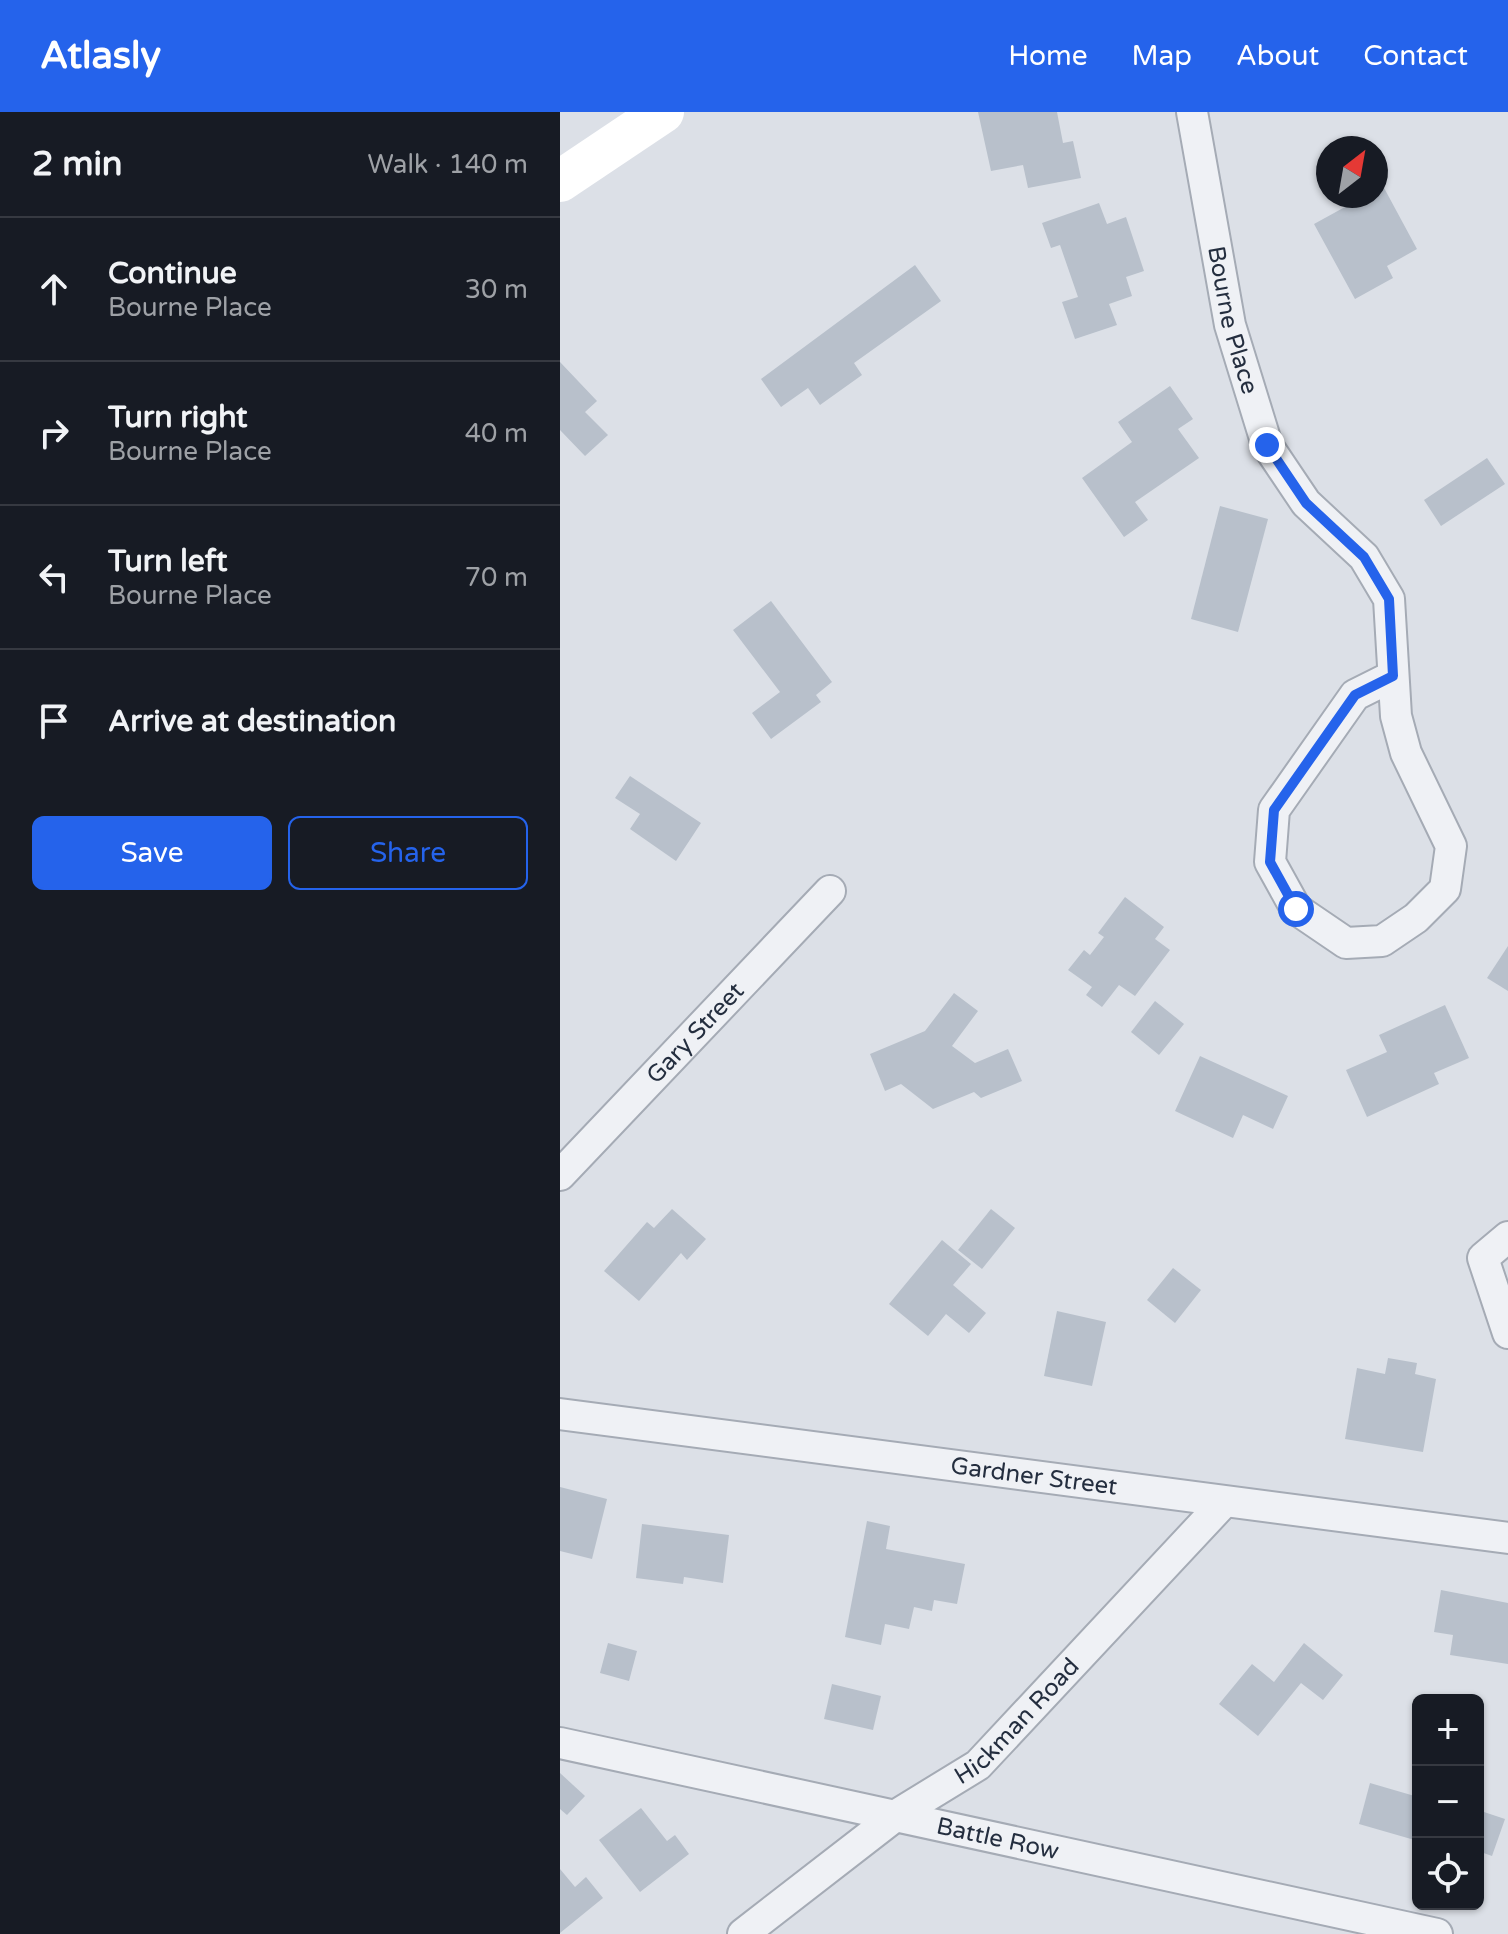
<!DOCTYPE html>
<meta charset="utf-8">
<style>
:root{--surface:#171b24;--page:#20242c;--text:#f1f3f6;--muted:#9ea1a6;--line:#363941;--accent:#2563eb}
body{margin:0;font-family:"Varela Round",sans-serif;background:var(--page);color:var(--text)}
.controls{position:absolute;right:24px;bottom:24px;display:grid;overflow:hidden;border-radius:12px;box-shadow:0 2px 6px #0004}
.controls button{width:72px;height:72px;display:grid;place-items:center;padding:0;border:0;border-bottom:2px solid var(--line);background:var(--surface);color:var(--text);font:40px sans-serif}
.compass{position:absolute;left:756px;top:24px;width:72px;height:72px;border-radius:50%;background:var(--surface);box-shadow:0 2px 6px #0004;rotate:31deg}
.stop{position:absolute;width:24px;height:24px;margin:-18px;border:6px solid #2563eb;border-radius:50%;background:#fff}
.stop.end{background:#2563eb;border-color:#fff;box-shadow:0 2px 8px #0008}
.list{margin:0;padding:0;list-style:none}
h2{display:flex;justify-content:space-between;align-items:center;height:104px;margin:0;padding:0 32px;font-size:34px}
h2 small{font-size:26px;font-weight:400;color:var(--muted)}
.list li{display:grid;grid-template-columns:52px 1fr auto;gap:24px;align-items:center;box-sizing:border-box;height:144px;padding:0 32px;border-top:2px solid var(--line)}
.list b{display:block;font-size:30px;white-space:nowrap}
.list p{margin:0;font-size:26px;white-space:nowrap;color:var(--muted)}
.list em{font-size:26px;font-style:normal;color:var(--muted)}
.actions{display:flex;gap:16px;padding:24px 32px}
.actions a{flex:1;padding:18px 0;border:2px solid var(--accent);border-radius:12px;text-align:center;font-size:28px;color:var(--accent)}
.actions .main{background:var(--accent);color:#fff}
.icon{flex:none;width:44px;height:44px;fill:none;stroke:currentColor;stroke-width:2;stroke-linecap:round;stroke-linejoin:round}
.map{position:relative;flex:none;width:948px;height:1822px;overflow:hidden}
header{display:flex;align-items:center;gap:48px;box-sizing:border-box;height:112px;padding:0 40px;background:var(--accent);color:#fff}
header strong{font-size:38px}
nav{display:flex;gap:44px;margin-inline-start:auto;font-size:28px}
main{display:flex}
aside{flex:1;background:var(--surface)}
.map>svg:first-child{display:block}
.building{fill:#b8c0cb}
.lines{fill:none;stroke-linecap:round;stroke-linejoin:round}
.street-casing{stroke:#a5abb5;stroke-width:34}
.street{stroke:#eff1f5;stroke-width:30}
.secondary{stroke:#fff;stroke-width:42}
.route{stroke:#2563eb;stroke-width:10}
.labels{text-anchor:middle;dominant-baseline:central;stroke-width:6;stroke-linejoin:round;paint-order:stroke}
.street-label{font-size:24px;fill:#242e3f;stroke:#ebeff5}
</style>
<header>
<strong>Atlasly</strong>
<nav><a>Home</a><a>Map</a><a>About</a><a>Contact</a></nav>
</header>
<main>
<aside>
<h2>2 min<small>Walk · 140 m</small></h2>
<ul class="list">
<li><svg class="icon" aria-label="ahead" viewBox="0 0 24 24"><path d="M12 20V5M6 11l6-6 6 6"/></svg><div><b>Continue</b><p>Bourne Place</p></div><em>30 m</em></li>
<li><svg class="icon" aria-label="right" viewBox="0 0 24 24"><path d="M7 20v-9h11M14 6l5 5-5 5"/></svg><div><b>Turn right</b><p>Bourne Place</p></div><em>40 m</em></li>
<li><svg class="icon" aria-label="left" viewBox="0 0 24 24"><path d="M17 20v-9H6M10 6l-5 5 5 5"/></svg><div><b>Turn left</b><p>Bourne Place</p></div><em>70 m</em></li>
<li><svg class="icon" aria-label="arrive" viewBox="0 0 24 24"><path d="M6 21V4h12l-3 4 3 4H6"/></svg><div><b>Arrive at destination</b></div></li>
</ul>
<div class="actions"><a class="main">Save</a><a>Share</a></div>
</aside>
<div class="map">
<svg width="948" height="1822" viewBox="0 0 948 1822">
<rect width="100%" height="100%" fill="#dce0e7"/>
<g class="building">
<path d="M418,0H497L503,31L513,29L521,66L468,76L463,53L431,59Z"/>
<path d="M823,74L857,137L827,154L833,166L795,187L754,112L805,84H816V78Z"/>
<path d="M539,91L547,112L566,105L584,159L566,165L572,184L549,192L557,213L515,227L502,190L518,185L500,133L491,136L482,111Z"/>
<path d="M355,153L381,189L294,251L302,263L260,293L248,276L221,295L201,267Z"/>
<path d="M0,250L37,289L25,300L48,323L25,344L0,318Z"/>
<path d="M610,274L633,307L618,317L639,346L575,390L588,408L564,425L522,366L572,330L558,310Z"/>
<path d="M927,346L945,372L881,414L864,388Z"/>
<path d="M660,394L708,407L678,520L631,507Z"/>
<path d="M211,489L272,570L256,583L261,590L211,627L192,601L220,580L173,518Z"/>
<path d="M70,664L141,711L116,749L70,717L80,702L55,686Z"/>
<path d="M565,785L604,815L595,827L610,838L575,884L559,873L542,895L526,883L532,875L508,858L524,838L530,843L544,825L538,821Z"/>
<path d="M948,834V879L927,866Z"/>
<path d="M394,881L418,899L392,934L415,951L448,937L462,969L421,986L414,980L373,997L341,972L325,979L310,942L365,919Z"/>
<path d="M595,889L624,912L599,943L571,920Z"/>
<path d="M885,893L909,946L874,961L879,972L807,1005L786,958L827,940L819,923Z"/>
<path d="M640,944L728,984L713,1017L683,1003L673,1026L615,999Z"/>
<path d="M112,1097L146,1127L127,1148L121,1141L79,1189L44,1159L87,1110L94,1116Z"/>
<path d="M431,1097L455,1116L422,1157L398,1138Z"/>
<path d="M382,1128L411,1152L393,1173L426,1201L409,1221L386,1202L368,1224L329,1192Z"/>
<path d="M613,1156L641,1178L615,1211L587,1188Z"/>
<path d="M497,1199L546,1210L532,1274L484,1264Z"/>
<path d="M828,1246L857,1251L855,1262L876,1267L863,1340L785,1327L797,1256L825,1262Z"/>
<path d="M0,1375L47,1387L32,1447L0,1439Z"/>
<path d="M307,1409L330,1414L326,1437L405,1452L397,1492L374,1488L372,1499L354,1495L349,1517L325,1512L321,1533L285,1525Z"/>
<path d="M82,1412L169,1423L163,1471L124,1465L123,1472L76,1466Z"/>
<path d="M881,1478L948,1491V1552L890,1543L893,1523L874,1520Z"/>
<path d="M48,1531L77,1539L69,1569L40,1561Z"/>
<path d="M744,1531L783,1563L763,1588L741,1571L698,1624L659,1592L692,1552L714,1570Z"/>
<path d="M272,1572L321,1584L313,1618L264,1607Z"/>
<path d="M0,1661L25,1684L7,1703L0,1697Z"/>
<path d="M810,1671L858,1685V1729L799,1712Z"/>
<path d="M81,1696L107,1729L115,1723L129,1742L80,1780L39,1728Z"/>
<path d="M918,1698L945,1707L932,1744L918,1739Z"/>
<path d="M0,1757L15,1775L26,1765L43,1786L0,1821Z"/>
</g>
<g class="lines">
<g class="street-casing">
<g id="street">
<path id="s1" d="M632,0L670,213L707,333L746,391L804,445L829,487L836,604L846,641L891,734L885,777L856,806L822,829L786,831L736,797L710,750L714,698L795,583L833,564"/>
<path id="s2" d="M0,1063L270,779"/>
<path d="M948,1125L923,1146L948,1221"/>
<path id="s3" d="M0,1302L948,1426"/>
<path id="s4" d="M0,1631L877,1822"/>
<path id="s5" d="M183,1822L338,1702L418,1653L663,1391"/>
</g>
</g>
<use href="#street" class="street"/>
<path class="secondary" d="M0,69L103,0"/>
</g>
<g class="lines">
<path class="route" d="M707,333L746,391L804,445L829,487L833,564L795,583L714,698L710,750L736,797"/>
</g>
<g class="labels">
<g class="street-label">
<text stroke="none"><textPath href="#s1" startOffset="212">Bourne Place</textPath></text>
<text stroke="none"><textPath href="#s2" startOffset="196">Gary Street</textPath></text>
<text stroke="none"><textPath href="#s3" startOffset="478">Gardner Street</textPath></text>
<text stroke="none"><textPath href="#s5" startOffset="348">Hickman Road</textPath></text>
<text stroke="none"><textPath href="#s4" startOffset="448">Battle Row</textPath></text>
</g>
</g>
</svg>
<div class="controls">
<button>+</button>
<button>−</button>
<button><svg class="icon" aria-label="locate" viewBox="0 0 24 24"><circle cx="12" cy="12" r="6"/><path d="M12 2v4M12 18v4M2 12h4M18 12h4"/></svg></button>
</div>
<svg class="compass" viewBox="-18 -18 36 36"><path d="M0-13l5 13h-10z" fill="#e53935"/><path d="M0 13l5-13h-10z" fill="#9ea1a6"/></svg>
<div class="stop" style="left:736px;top:797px"></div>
<div class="stop end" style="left:707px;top:333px"></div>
</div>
</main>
